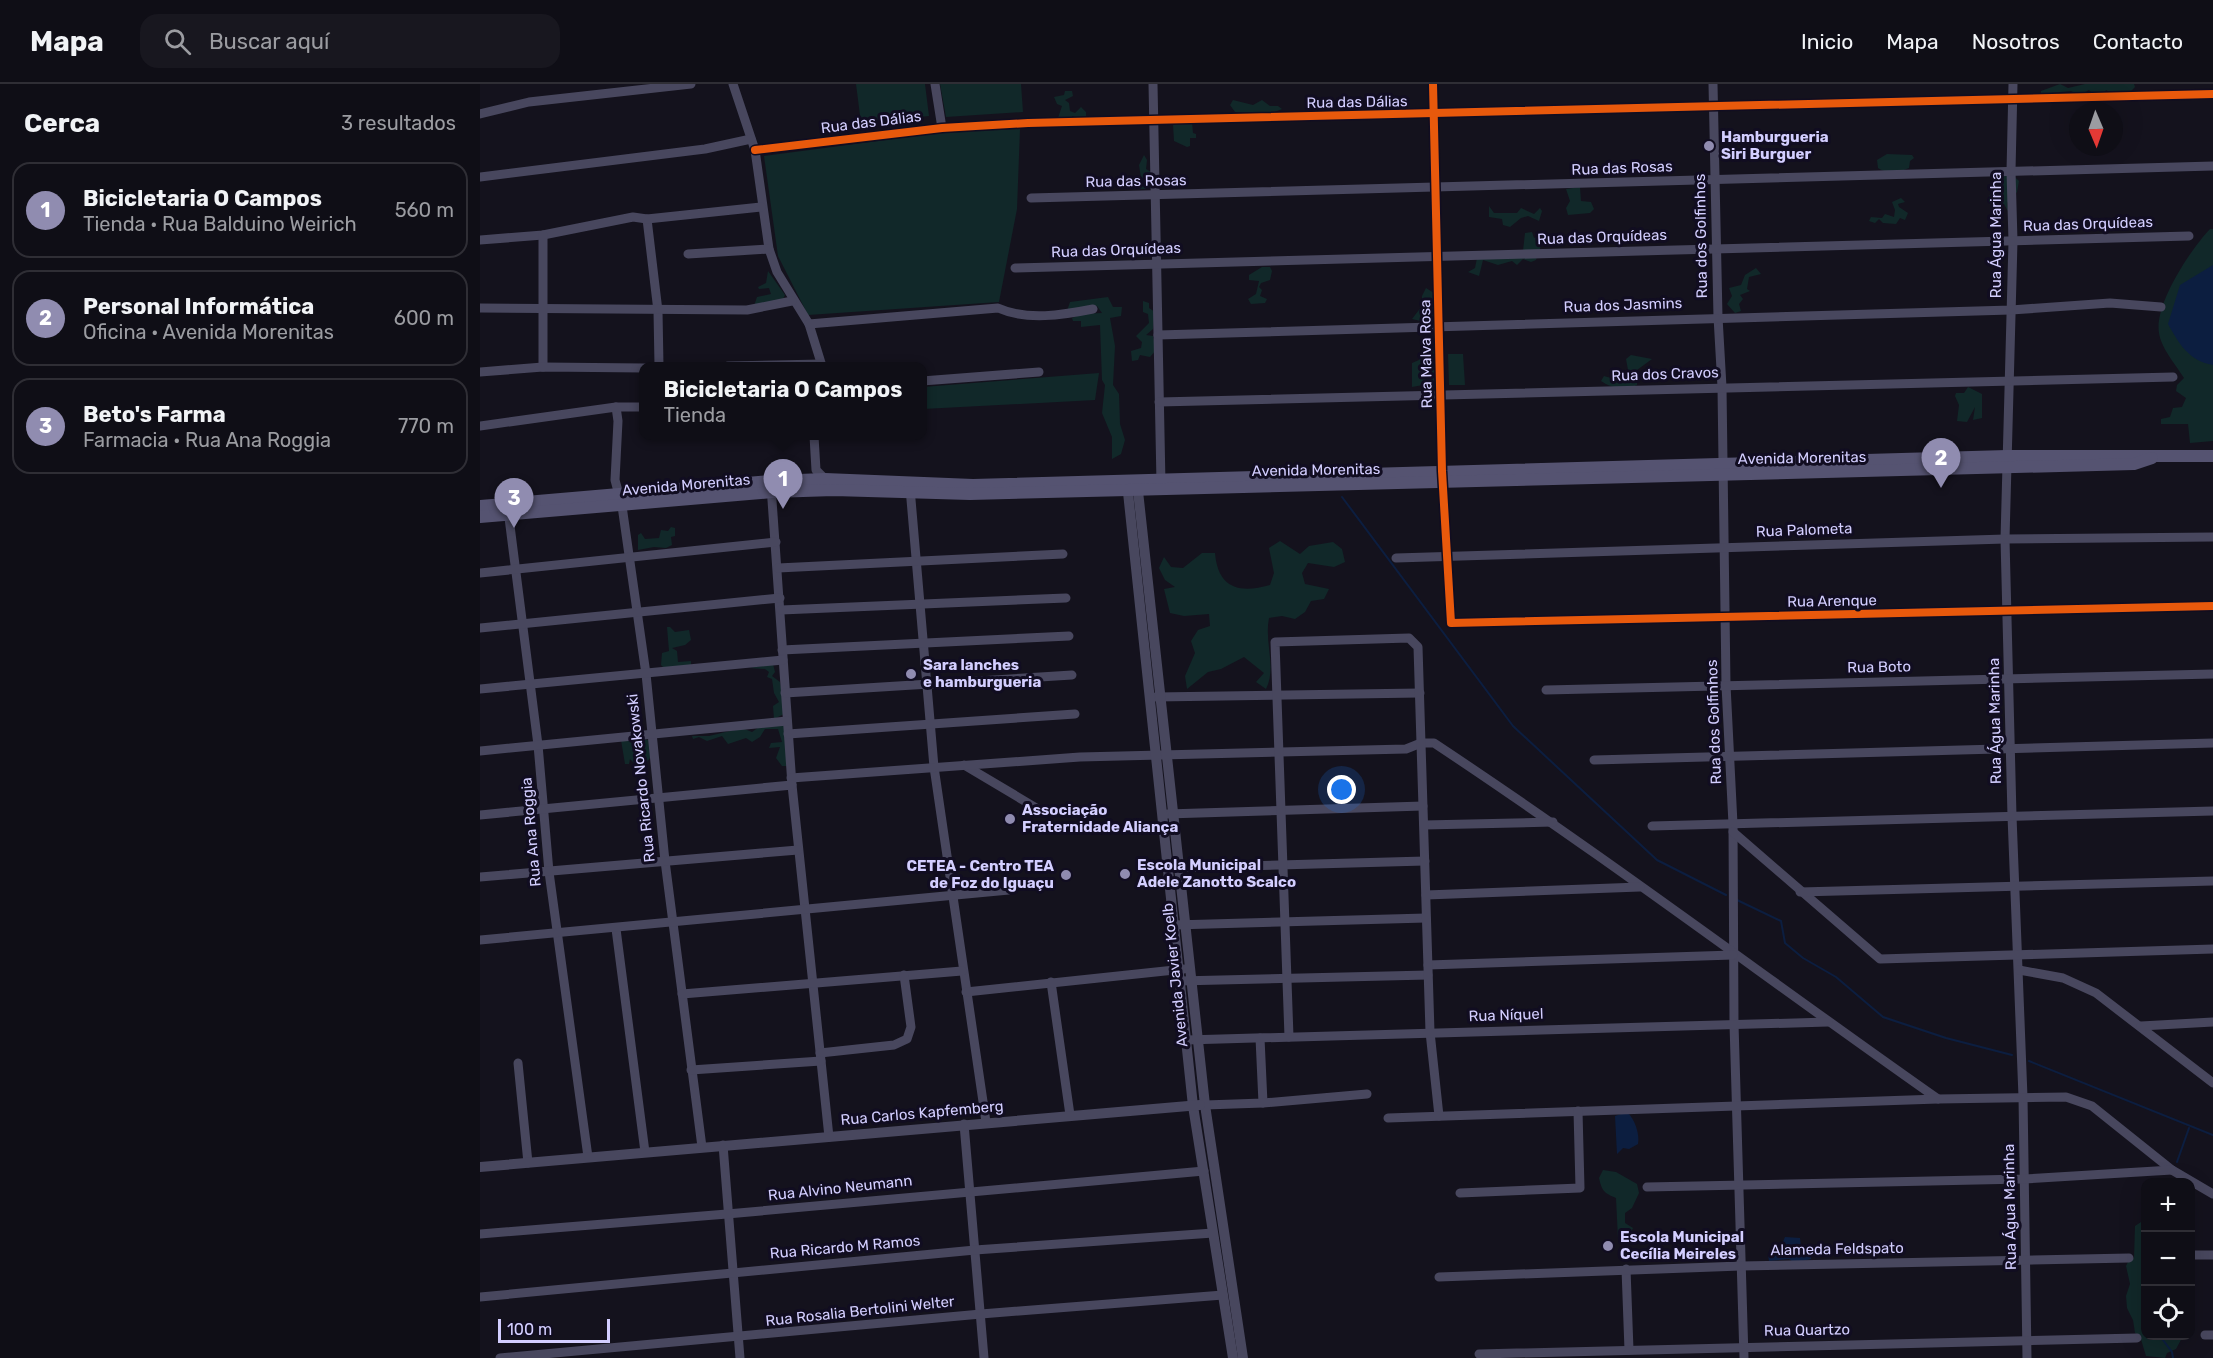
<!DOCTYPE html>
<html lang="es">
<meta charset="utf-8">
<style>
:root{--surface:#0f0e16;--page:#18171f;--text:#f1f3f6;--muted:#9b9ca1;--line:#2f2e35;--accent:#908cb0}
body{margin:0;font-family:Rubik,sans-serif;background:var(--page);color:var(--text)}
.controls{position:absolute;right:18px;bottom:18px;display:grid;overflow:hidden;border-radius:12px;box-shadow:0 6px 24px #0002}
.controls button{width:54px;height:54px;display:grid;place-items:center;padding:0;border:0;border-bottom:2px solid var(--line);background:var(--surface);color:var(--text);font:30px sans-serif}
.compass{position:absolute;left:1589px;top:18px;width:54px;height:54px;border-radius:50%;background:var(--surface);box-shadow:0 6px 24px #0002;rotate:178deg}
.scale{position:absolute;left:18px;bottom:15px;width:112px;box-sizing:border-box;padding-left:6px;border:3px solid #d3ceff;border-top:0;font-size:16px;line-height:21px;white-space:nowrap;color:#d3ceff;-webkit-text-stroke:4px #110d21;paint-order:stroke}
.you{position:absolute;left:862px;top:706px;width:21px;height:21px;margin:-15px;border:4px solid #fff;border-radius:50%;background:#1a73e8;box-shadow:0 0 0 9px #1a73e833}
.badge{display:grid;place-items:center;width:39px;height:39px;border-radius:50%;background:var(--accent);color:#fff;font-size:20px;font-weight:700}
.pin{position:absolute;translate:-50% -50px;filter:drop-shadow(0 2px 3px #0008)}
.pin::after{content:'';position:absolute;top:32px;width:21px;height:18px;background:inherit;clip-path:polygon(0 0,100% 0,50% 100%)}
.popup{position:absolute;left:159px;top:278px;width:288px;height:78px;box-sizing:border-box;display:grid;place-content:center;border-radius:12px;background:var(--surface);filter:drop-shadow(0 2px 4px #0005);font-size:20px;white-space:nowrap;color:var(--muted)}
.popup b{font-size:22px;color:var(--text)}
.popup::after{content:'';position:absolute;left:50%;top:100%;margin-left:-12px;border:12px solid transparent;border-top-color:var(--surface)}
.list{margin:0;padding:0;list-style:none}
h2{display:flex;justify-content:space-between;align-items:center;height:78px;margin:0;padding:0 24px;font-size:26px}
h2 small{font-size:20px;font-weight:400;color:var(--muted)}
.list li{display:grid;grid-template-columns:39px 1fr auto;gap:18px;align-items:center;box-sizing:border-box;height:96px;margin:0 12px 12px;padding:0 12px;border:2px solid var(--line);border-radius:18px}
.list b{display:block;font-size:22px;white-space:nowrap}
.list p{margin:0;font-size:20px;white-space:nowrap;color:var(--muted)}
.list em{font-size:20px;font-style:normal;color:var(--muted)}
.icon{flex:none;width:33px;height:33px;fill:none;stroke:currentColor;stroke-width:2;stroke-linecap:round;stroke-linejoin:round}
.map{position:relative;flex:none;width:1733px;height:1274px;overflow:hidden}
header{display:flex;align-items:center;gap:36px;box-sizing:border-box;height:84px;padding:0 30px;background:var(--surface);border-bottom:2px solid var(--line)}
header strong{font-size:28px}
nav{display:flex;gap:33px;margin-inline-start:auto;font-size:21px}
.search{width:420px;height:54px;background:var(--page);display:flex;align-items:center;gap:15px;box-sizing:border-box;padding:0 21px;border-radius:18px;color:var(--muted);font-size:22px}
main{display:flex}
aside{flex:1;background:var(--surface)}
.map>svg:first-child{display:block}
.green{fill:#112829}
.water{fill:#0c1e40}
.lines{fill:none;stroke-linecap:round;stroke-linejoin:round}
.stream{stroke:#0c1e40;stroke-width:2}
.minor{stroke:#48475e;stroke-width:9}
.tertiary{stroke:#48475e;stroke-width:10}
.secondary{stroke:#555371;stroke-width:12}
.cycleway-casing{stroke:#110d21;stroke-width:11}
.cycleway{stroke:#e8590c;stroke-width:8}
.poi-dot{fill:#908cb0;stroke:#110d21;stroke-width:2}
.labels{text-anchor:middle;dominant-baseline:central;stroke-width:6;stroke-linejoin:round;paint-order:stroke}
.street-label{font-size:15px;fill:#d3ceff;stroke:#110d21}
.poi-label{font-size:15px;font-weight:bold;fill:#d3ceff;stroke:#110d21;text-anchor:start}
</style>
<header>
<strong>Mapa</strong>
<div class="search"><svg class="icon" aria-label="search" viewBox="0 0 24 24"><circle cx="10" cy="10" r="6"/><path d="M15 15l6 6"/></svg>Buscar aquí</div>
<nav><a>Inicio</a><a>Mapa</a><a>Nosotros</a><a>Contacto</a></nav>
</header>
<main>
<aside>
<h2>Cerca<small>3 resultados</small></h2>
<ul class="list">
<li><span class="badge">1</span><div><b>Bicicletaria O Campos</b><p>Tienda · Rua Balduino Weirich</p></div><em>560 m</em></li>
<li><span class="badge">2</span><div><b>Personal Informática</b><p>Oficina · Avenida Morenitas</p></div><em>600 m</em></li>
<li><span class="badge">3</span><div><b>Beto's Farma</b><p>Farmacia · Rua Ana Roggia</p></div><em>770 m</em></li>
</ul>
</aside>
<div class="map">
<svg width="1733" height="1274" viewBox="0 0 1733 1274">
<rect width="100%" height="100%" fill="#14121d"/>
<g class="green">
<path d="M376,0H445L449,32L381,39Z"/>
<path d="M460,0H541L543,28L466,33Z"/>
<path d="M1580,0L1588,4L1605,0H1654L1655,3L1648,10H1633L1626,6L1623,12L1613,10L1609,6L1600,11L1591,7L1561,10V7Z"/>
<path d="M585,7H592L593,12L585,16L589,19L590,27L595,29L601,23L606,28V33L601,35L592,32V36L583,37L578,34L582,22L577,20L574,13L584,11Z"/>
<path d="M753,16L773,21L782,16L790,22H798L802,25L790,30L755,28L750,21Z"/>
<path d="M698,38H712L713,49L716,50V54H710V62L707,63L694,57L693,41Z"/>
<path d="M540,45L537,125L519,218L328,231L298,172L284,72L466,48Z"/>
<path d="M1407,70L1432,71L1434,74L1430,77L1429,84C1421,88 1406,90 1398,84L1397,76Z"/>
<path d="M664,71L667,76L666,85L673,89L674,96L665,105L643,104V99L650,93L654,97L661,94L659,81Z"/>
<path d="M1526,85L1539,97L1537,108L1527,119L1529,129L1524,120L1510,121C1507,113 1512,103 1519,99L1516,94L1521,92Z"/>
<path d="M1100,103L1101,117L1111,118L1114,125L1110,129L1088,131L1086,124L1090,117L1086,105Z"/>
<path d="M1421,114L1425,118L1418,120L1419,123L1428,129L1425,136L1420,134L1416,140L1403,139L1399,135L1395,139L1389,137L1391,133L1402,134L1405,130L1414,133L1415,126L1412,118Z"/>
<path d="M1009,122L1014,129H1037L1041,124L1054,130L1060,124L1062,127L1059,137L1048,132L1041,134L1030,143L1023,141L1022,135L1009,133Z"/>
<path d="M1730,145H1733V357L1710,359L1708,340H1681V335L1690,333L1693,324L1702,323L1706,314L1696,307L1697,301L1704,294C1696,281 1681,264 1679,249C1674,220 1711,165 1730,145Z"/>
<path d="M1052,148L1054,154L1062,150L1066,161L1061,162L1056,176L1051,178L1043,175L1037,181L1032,177L1018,181L1003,176L999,192L988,188L995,184L997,174L1043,167L1045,149Z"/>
<path d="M782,183H790L792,187L790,196L781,199L779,203L782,206L780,212L787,215L785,219L771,220L768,215L776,210L779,197L769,196V191Z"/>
<path d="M1276,184L1281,190L1269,193L1267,205L1270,207L1260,211L1263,215L1259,220L1261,227L1255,229L1247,220L1252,212L1249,204L1261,201L1265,191Z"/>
<path d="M288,187L305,211L303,215L274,222L277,213L291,210L289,204L279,205L278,203L286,199Z"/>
<path d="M946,204L954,209L953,232L949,239L932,235L942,222V212Z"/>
<path d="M628,213L633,223H642L641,232L630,234L635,262L633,301L639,310L640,340L645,356L641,370L632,375V353L622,329L625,301L622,296L620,241L601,243V237H593L592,234L602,230L622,229L617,222L587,227L590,218Z"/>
<path d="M663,217L669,219V224L675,228L673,245L666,251L673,252L676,266L670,273L660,271L658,276L652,277L651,267L661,264L662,258L656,252L669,239L668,230L663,228Z"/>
<path d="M948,263L955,265L954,299L932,303V279L939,276Z"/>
<path d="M968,270H983L985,301H969Z"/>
<path d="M1151,271L1172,275L1157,286V301C1144,307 1131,304 1121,297L1124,292L1131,294L1134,286L1137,290L1148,286L1146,275Z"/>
<path d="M619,289L615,316L443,325V303Z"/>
<path d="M1488,303L1502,310V334L1493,336L1495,323L1487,338L1477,337L1479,321L1475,312L1476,309H1484Z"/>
<path d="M191,443L195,444V452L191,453L192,461L186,464L174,463L158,466V451L161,449L165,455L179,454L181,446L188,447Z"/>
<path d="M800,457L820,470L829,462L853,458L862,465L865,478L854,483L828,479L822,489L825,500L849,505L844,515L831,517L825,528L815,535L802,532L789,534C784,559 797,583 786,605L776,598L784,589L764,573L741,585L728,588L707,605L705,592L715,569L711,557L718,546L730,542L729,530L704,532L690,529L684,505L695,503L685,496L679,484L684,473L691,483L703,484L722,469H735C738,504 759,510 790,501L794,489L789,464Z"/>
<path d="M187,543H190L195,548L209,546L211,556L205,561L192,564L197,567L198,578L211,577V581L184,584L181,581L182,569L189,567Z"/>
<path d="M293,580L295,588L292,592L300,598L306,629L294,635L293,622L299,618L294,609L292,595L287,593L289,588L285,585L269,584Z"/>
<path d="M304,641L307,682H302L296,674L300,663L289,664L291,659L302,658L298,645H285L280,653L272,658L266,654L248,660L242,652L227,657L219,653L213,655L212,652H229L262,644L272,648L279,643Z"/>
<path d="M153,655L169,656L172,671L167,678L161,670L158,680H155L150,675L149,680H145L141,656Z"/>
<path d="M1123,1086L1136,1088L1157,1100L1159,1109L1152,1124L1145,1129V1139L1153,1144L1148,1155H1138L1136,1114C1124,1109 1122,1107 1119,1094Z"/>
<path d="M1664,1136L1666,1252H1703L1696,1265L1687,1269L1685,1274L1666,1272L1660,1252L1655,1249L1653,1236L1647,1224L1646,1212L1650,1200L1646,1182L1649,1176L1654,1174L1655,1142Z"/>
</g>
<g class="water">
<path d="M1733,181V281C1709,277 1699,260 1688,240L1700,201Z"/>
<path d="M1147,1028C1155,1035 1160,1051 1158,1060L1149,1065L1143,1064L1137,1070L1135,1032Z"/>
<path d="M1305,1153L1320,1154L1321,1163L1331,1169V1175L1314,1179L1309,1175L1289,1177L1288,1171L1292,1162H1301Z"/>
</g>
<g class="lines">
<g class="stream">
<path d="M862,413L1033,642L1177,776L1246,811"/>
<path d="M1257,816L1301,837L1305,859L1323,874L1356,893L1403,933L1466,954L1532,971"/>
<path d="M1549,977L1733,1051"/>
<path d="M1697,1078L1709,1044"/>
<path d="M1680,1252L1692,1268L1693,1274"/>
</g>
<g class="minor">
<path d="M253,0L275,66L289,165L297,188L329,240L342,282"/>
<path d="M455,0L462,44"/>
<path d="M673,0L681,399"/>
<path d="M953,0L962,387L971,539L1733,522"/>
<path d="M1233,0L1238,233L1242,303L1246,601L1253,740L1254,940L1264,1274"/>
<path d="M1533,0L1531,87L1533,157L1525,455L1532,732L1543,1013L1547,1274"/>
<path d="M0,30L49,18L211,0"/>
<path d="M275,66L462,44L548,39L1733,10"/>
<path d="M0,93L225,65L271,55"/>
<path d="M551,114L1733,82"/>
<path d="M167,135L178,227L179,282"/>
<path d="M0,156L63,151L153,133L167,135L281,123"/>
<path d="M208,170L289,165"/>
<path d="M535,184L1709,152"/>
<path d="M0,224L267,226L312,217"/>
<path d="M329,240L518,224C547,237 583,231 613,225"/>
<path d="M678,251L1531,226L1630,219L1681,223"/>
<path d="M248,282L341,280"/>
<path d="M63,283V151"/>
<path d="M0,288L63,283L164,284"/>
<path d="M442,297L559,288"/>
<path d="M679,318L1693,293"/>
<path d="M136,323L138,337L135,396L142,422L166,590L185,777L222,1063"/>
<path d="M0,342L136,323H164"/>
<path d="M334,352L336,386L345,395"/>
<path d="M291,402L312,701L349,1053"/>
<path d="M430,404L454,683L506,1038"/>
<path d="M28,426L58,661L69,788L108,1073"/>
<path d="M916,474L1525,455L1733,453"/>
<path d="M298,484L583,470"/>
<path d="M0,489L296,458"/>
<path d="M301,526L586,514"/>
<path d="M0,544L300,514"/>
<path d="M302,566L589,552"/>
<path d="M0,605L303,576"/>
<path d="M1066,606L1733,590"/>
<path d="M305,609L592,591"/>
<path d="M676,613L940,609"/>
<path d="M308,650L595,630"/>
<path d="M0,667L307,637"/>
<path d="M1114,676L1733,659"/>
<path d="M484,681L558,725"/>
<path d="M311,694L600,673L926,665L941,659H954C1126,773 1290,897 1458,1015"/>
<path d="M687,730L943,722"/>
<path d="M0,731L312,701"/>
<path d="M944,741L1073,738"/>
<path d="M1172,742L1733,727"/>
<path d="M1253,748L1400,875L1733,865"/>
<path d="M687,784L945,777"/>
<path d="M0,793L318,766"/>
<path d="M1320,808L1733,797"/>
<path d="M946,811L1160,803"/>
<path d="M694,841L946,834"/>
<path d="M136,845L165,1068"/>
<path d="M0,856L529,806"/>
<path d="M948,881L1253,871"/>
<path d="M1539,886L1583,894L1616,909L1733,999"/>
<path d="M699,897L948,891"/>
<path d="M571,898L590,1031"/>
<path d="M486,908L704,885"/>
<path d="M202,910L482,887"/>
<path d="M1661,942L1733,938"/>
<path d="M809,953L795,558L929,554L938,563L950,948L959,1032"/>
<path d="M780,954L783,1019"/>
<path d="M706,956L1348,938"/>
<path d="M340,969L414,961L427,955L431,943L424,891"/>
<path d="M38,979L48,1079"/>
<path d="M211,986L341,977"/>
<path d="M725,1021L783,1019L887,1010"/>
<path d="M908,1034L1458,1015L1586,1013L1612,1022L1692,1086L1733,1110"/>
<path d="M484,1040L504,1274"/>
<path d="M243,1061L260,1274"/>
<path d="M1167,1103L1544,1095L1692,1086"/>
<path d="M980,1109L1100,1104L1098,1027"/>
<path d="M0,1150L247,1130L724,1087"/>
<path d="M1710,1171H1733"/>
<path d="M1146,1185L1149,1266"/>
<path d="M959,1193L1261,1182L1649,1174"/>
<path d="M0,1213L495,1166L733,1149"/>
<path d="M1725,1251H1733"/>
<path d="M999,1270L1657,1254"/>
<path d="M20,1274L501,1230L743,1211"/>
</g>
<g class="tertiary">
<path d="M657,398L725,1021L763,1274"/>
<path d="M647,399L713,1022L753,1274"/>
<path d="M0,1083L720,1021"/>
</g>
<g class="secondary">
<path d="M0,422L291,397L345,395L493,401L1527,372H1733"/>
<path d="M0,433L292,408L354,406L490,410L648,406L1654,380L1672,374"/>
</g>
<g class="cycleway-casing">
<g id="cycleway">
<path d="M953,0L962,387L971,539L1733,522"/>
<path d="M275,66L462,44L548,39L1733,10"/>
</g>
</g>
<use href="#cycleway" class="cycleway"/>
</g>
<g class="poi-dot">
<circle cx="1229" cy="62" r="6"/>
<circle cx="431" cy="590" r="6"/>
<circle cx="530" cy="735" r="6"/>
<circle cx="645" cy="790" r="6"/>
<circle cx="586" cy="791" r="6"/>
<circle cx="1128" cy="1162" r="6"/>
</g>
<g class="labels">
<g class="street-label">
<text transform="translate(877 18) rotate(-1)">Rua das Dálias</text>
<text transform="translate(391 38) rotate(-7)">Rua das Dálias</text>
<text transform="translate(1142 84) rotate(-2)">Rua das Rosas</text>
<text transform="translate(656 97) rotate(-1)">Rua das Rosas</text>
<text transform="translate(1608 140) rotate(-2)">Rua das Orquídeas</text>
<text transform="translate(1516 151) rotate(-90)">Rua Água Marinha</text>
<text transform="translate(1221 152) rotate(-91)">Rua dos Golfinhos</text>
<text transform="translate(1122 153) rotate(-2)">Rua das Orquídeas</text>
<text transform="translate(636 166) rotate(-2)">Rua das Orquídeas</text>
<text transform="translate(1143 221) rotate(-2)">Rua dos Jasmins</text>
<text transform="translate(946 270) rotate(-91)">Rua Malva Rosa</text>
<text transform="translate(1185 290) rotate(-2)">Rua dos Cravos</text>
<text transform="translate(1322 374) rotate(-1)">Avenida Morenitas</text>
<text transform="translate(836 386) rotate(-1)">Avenida Morenitas</text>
<text transform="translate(206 401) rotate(-5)">Avenida Morenitas</text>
<text transform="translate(1324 446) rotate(-2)">Rua Palometa</text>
<text transform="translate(1352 517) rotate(-1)">Rua Arenque</text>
<text transform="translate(1399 583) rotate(-1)">Rua Boto</text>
<text transform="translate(1515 637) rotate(-91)">Rua Água Marinha</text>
<text transform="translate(1234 638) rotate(-92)">Rua dos Golfinhos</text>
<text transform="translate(161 694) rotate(-96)">Rua Ricardo Novakowski</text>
<text transform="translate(51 748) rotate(-95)">Rua Ana Roggia</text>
<text transform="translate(695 891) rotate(-96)">Avenida Javier Koelb</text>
<text transform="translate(1026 931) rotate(-2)">Rua Níquel</text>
<text transform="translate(442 1029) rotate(-5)">Rua Carlos Kapfemberg</text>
<text transform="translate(360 1104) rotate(-6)">Rua Alvino Neumann</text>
<text transform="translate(1530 1123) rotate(-91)">Rua Água Marinha</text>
<text transform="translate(365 1163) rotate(-5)">Rua Ricardo M Ramos</text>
<text transform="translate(1357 1165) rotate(-1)">Alameda Feldspato</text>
<text transform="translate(380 1227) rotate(-6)">Rua Rosalia Bertolini Welter</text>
<text transform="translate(1327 1246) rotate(-1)">Rua Quartzo</text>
</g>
<g class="poi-label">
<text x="1241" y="53">Hamburgueria<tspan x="1241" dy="17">Siri Burguer</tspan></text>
<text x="443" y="581">Sara lanches<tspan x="443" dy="17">e hamburgueria</tspan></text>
<text x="542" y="726">Associação<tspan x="542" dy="17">Fraternidade Aliança</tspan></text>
<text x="657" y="781">Escola Municipal<tspan x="657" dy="17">Adele Zanotto Scalco</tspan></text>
<text x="574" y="782" text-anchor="end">CETEA - Centro TEA<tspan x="574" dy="17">de Foz do Iguaçu</tspan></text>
<text x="1140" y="1153">Escola Municipal<tspan x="1140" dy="17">Cecília Meireles</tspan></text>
</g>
</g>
</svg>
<div class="controls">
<button>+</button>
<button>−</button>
<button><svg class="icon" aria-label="locate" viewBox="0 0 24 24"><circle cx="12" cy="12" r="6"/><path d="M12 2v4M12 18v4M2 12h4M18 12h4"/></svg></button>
</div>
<svg class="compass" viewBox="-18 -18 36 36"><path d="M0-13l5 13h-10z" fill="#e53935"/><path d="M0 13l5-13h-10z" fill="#9b9ca1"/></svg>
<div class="scale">100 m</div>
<div class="you"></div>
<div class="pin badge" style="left:303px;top:425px">1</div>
<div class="popup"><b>Bicicletaria O Campos</b>Tienda</div>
<div class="pin badge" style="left:1461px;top:404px">2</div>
<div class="pin badge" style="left:34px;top:444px">3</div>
</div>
</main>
